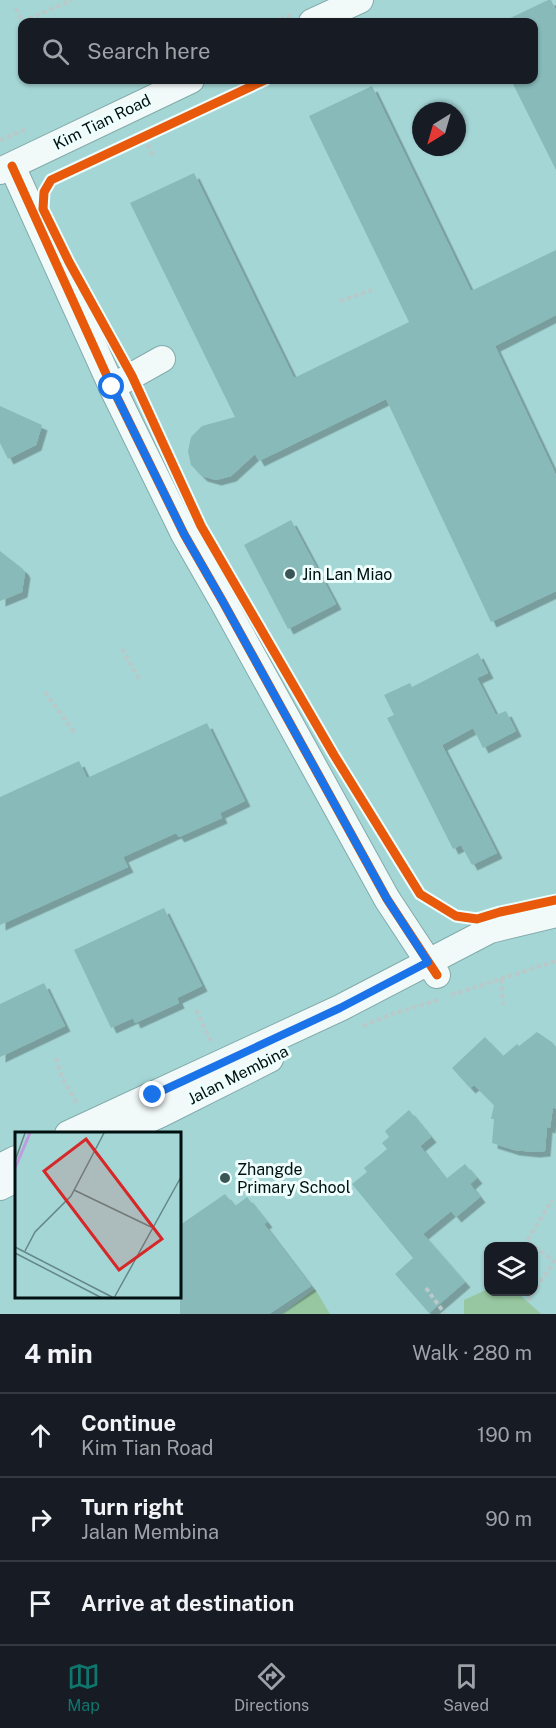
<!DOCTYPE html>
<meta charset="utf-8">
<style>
:root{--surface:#171b24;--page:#20242c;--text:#f1f3f6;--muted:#9ea1a6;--line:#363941;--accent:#0f766e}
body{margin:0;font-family:"Public Sans",sans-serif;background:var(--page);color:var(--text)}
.controls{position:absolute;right:18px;bottom:18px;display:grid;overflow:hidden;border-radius:12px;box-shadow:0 2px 4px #0004}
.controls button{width:54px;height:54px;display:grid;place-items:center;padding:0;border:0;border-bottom:2px solid var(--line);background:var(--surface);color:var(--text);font:30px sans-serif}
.compass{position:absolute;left:412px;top:102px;width:54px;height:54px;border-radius:50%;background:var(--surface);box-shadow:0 2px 4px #0004;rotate:217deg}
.stop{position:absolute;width:18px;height:18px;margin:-14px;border:4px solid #1a73e8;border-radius:50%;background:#fff}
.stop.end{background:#1a73e8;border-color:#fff;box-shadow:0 2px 6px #0008}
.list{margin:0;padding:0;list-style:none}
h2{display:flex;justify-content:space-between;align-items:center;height:78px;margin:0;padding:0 24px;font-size:26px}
h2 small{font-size:20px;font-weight:400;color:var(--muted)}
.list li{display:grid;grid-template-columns:39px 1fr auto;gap:18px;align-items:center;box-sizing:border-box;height:84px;padding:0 24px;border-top:2px solid var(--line)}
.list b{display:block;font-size:22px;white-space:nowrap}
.list p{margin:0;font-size:20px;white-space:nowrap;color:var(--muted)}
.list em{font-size:20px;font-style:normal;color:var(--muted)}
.icon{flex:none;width:33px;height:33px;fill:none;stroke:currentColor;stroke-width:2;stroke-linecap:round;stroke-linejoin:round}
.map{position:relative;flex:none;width:556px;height:1314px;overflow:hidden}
.search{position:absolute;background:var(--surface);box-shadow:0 2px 4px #0004;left:18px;right:18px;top:18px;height:66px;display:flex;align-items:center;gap:15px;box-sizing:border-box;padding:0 21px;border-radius:12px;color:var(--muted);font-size:22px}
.sheet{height:330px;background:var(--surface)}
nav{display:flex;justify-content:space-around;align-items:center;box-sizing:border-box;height:84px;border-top:2px solid var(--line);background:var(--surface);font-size:16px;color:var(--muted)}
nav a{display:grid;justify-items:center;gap:3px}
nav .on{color:var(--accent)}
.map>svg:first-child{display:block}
.green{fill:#97c7a1}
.building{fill:#88baba;filter:url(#shadow)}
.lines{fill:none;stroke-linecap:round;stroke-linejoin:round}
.minor-casing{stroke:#82abab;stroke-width:28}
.path{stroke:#b9c8c8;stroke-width:4;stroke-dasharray:4.5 3;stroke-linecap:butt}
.minor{stroke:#f2f9f9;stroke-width:26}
.cycleway-casing{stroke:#edfefd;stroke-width:13}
.cycleway{stroke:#e8590c;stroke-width:9}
.route{stroke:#1a73e8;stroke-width:8}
.poi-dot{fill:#3a5555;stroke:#edfefd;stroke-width:2}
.labels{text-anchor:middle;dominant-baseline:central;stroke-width:6;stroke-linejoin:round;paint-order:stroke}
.street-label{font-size:16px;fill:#001010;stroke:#edfefd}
.poi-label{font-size:16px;fill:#001010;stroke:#edfefd;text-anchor:start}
.inset-river{fill:none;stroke:#be9ddf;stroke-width:3}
.inset-road{fill:none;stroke:#638787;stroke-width:1.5}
.view{fill:#d62828;fill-opacity:0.15;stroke:#d62828;stroke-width:3}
.inset-edge{fill:none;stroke:#001010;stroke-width:3}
</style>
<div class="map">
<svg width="556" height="1314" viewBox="0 0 556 1314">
<defs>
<filter id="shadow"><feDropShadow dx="5.5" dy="5.5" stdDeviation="0" flood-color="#0004"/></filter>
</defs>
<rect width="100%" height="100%" fill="#a5d6d6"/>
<g class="green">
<path d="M315,1289L330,1314H282Z"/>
<path d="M488,1289V1292H517L541,1314H464V1300Z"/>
</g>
<g class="building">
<path d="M548,0H551L556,10V170L511,80H534V22H502Z"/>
<path d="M372,86L471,291L556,250V315L495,346L556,475V591L491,622L386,399L259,461L255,454L231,476L216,480L202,476L191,465L188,451L191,437L202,426L235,417L130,203L194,173L294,378L409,322L309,116Z"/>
<path d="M0,406L42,425L36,445L8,459L0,443Z"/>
<path d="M291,520L336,604L288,629L244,545Z"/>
<path d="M0,551L23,569L25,573L22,592L0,601Z"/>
<path d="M478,653L488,673L477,678L496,715L506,711L516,731L483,748L473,728L442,745L497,853L472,865L461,845L453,849L387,718L394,715L384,695L410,683L412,687Z"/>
<path d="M207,723L245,801L220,813L222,818L179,837L176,833L123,857L128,867L0,925V797L79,761L87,778Z"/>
<path d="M164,908L202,986L177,998L179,1003L135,1023L133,1018L111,1028L74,950Z"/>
<path d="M44,983L65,1026L0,1057V1004Z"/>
<path d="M537,1032L553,1043L556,1047V1109L553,1107L550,1128L547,1127L545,1151L534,1152L514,1150L492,1143L494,1119H491L494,1105L474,1085L470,1088L452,1068L485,1037L503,1056L517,1044L519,1046Z"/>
<path d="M409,1110L431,1137L420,1146L446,1179L465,1164L477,1178L470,1184L480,1197L456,1217L451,1211L423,1234L465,1282L429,1313L395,1274L413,1258L352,1184L367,1172L364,1168L387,1149L382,1143L389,1137L385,1131Z"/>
<path d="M225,1194L235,1206L247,1197L267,1222L264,1224L311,1286L269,1314H180V1225Z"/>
</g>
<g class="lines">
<g class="minor-casing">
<g id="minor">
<path d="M312,22L360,0"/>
<path d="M12,166L112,387L184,534L223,602L387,899L437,975"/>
<path d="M0,171L191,80"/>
<path d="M112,387L162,359"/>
<path d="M68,1134L340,1008L490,930L556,914"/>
<path d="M117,1134L161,1114L270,1059"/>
<path d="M0,1167L16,1159"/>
<path d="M0,1187L16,1179"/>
</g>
</g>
<g class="path">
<path d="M16,8L22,22L72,0"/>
<path d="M273,22L291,15"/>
<path d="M141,131L154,158"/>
<path d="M0,140L27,129"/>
<path d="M340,301L372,290"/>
<path d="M122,649L139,679"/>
<path d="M45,692L75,733"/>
<path d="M501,979L503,1005"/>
<path d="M451,995L556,961"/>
<path d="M196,1010L211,1041"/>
<path d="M363,1026L392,1014L438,1000"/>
<path d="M56,1058L62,1078L78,1105"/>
<path d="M426,1288L445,1314"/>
<path d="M528,1301L554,1261L527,1241L552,1200"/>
</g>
<use href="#minor" class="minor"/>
<g class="cycleway-casing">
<g id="cycleway">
<path d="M265,80L51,180L44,192L43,209L69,262L132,376L201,526L334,755L420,894L456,916L477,919L500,912L556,900"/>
<path d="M12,166L112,387L184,534L223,602L387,899L437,975"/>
</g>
</g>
<use href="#cycleway" class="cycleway"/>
</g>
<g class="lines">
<path class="route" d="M112,387L184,534L223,602L387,899L428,962L340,1008L153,1095"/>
</g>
<g class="poi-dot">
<circle cx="290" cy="574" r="6"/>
<circle cx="225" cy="1178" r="6"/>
</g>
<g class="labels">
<g class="street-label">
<text transform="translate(102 122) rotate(-26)">Kim Tian Road</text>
<text transform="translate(238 1075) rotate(-27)">Jalan Membina</text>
</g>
<g class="poi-label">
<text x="302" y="574">Jin Lan Miao</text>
<text x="237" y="1169">Zhangde<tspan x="237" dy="18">Primary School</tspan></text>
</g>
</g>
<g transform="translate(15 1132)">
<rect width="166" height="166" fill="#a5d6d6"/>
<path class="inset-river" d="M0,36L15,1"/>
<path class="inset-road" d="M0,29L10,1M59,58L136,95M0,115L99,166M10,119L20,100L56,64L89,1M0,121L87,166M99,166L166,45"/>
<path class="view" d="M71,7L147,107L104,138L29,39Z"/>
<rect width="166" height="166" class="inset-edge"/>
</g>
</svg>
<div class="controls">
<button><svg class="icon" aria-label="layers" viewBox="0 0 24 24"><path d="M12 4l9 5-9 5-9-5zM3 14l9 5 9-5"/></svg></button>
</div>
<svg class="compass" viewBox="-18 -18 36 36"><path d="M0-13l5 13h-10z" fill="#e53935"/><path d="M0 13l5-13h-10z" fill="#9ea1a6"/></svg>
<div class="stop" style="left:112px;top:387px"></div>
<div class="stop end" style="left:153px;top:1095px"></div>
<div class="search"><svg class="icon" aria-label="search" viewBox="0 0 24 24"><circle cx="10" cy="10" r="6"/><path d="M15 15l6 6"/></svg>Search here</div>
</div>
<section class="sheet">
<h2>4 min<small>Walk · 280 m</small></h2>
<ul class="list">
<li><svg class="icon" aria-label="ahead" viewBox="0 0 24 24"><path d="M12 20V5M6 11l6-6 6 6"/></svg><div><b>Continue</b><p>Kim Tian Road</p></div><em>190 m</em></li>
<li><svg class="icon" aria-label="right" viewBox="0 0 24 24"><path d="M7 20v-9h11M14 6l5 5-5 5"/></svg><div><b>Turn right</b><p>Jalan Membina</p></div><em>90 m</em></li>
<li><svg class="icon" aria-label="arrive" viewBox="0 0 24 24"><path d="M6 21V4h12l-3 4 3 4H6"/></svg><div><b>Arrive at destination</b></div></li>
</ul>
</section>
<nav>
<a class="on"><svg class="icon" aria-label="map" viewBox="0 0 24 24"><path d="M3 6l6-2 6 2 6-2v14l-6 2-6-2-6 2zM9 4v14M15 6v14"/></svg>Map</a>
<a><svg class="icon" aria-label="directions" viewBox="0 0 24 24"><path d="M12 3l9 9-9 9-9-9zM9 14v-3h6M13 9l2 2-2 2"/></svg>Directions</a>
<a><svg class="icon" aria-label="saved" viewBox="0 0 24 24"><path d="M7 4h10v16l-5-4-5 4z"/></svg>Saved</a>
</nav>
